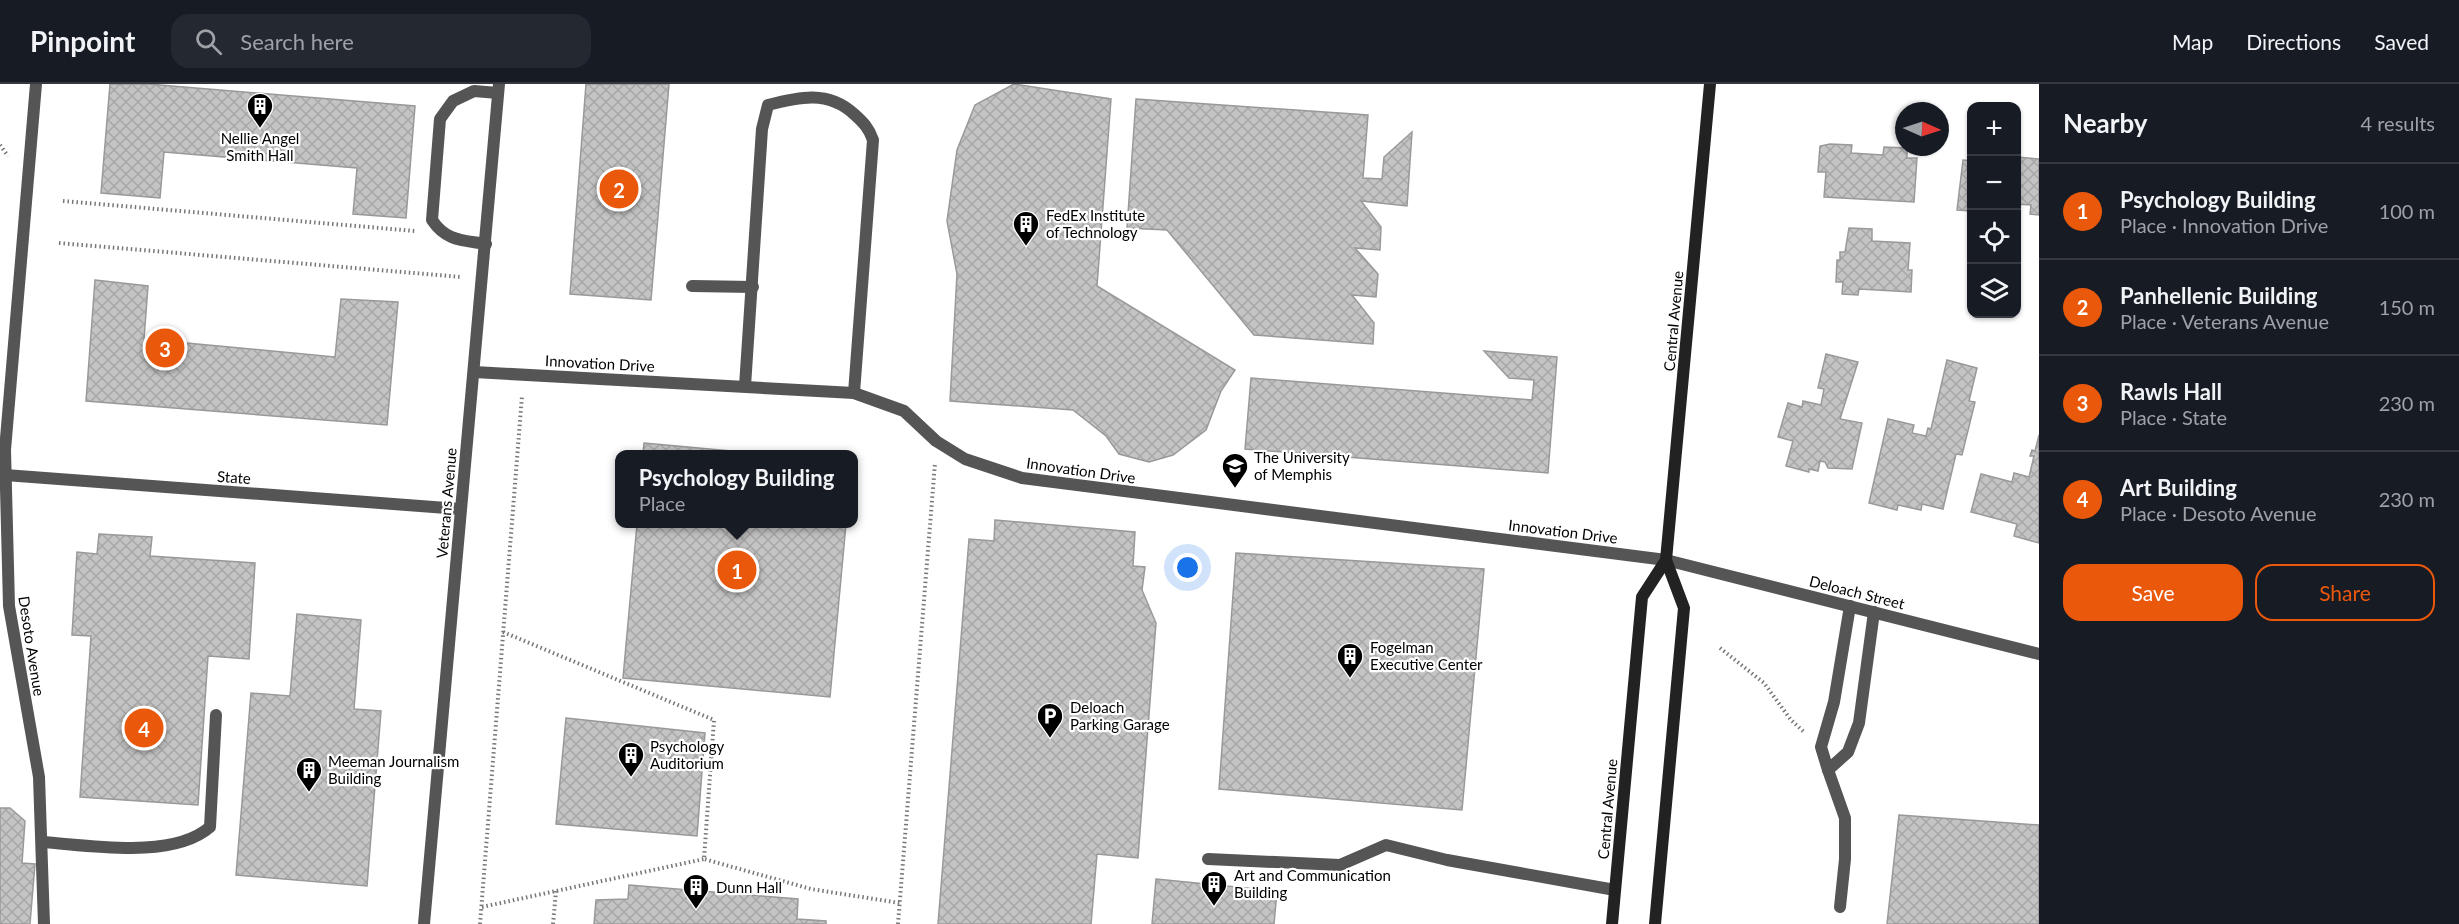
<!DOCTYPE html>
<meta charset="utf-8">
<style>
:root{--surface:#171b24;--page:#242831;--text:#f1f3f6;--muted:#9ea1a6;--line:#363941;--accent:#ea580c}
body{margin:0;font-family:Lato,sans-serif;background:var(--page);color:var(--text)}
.controls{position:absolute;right:18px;top:18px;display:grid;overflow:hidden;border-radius:12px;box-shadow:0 2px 4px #0004}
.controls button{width:54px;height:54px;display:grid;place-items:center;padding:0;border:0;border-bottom:2px solid var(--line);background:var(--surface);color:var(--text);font:30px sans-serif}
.compass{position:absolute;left:1895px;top:18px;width:54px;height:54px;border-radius:50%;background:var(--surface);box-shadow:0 2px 4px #0004;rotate:93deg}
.you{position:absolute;left:1188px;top:484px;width:21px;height:21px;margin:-15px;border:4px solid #fff;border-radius:50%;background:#1a73e8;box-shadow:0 0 0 9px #1a73e833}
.badge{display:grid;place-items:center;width:39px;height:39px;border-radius:50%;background:var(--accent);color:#fff;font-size:20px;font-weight:700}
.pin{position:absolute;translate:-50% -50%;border:3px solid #fff;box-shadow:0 2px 6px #0006}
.popup{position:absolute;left:615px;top:366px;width:243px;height:78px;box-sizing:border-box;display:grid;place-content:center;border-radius:12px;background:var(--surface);filter:drop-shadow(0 2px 4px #0005);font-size:20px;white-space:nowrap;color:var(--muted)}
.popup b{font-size:22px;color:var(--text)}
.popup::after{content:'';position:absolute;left:50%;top:100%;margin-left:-12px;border:12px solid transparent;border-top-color:var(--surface)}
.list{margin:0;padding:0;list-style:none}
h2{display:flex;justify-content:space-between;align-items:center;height:78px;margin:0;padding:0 24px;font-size:26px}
h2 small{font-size:20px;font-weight:400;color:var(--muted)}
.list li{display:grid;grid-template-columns:39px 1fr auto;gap:18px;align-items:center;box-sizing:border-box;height:96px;padding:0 24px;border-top:2px solid var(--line)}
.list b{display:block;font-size:22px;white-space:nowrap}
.list p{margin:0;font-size:20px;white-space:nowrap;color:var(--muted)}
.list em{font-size:20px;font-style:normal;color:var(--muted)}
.actions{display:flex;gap:12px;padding:18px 24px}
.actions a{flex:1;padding:14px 0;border:2px solid var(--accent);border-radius:18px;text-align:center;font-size:21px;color:var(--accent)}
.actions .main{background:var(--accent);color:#fff}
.icon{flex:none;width:33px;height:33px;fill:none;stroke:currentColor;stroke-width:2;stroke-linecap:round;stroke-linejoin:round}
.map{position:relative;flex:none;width:2039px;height:840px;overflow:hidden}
header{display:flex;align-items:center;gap:36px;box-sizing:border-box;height:84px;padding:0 30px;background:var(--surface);border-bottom:2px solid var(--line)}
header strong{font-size:28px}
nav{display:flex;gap:33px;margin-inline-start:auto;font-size:21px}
.search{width:420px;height:54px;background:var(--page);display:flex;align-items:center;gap:15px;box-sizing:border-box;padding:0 21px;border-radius:18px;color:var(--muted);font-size:22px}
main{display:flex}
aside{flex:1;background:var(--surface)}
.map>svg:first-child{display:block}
.building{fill:url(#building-cross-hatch);stroke:#999;stroke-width:1.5}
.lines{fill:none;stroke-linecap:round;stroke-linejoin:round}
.path{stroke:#777;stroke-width:4;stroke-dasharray:1.5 3;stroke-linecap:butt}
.service{stroke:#555;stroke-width:12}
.minor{stroke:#555;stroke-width:12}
.secondary{stroke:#222;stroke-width:12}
.labels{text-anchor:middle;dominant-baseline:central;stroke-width:4.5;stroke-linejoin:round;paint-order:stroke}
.poi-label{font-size:15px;fill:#000;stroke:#fff;text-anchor:start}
.street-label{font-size:15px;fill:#000;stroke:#fff}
</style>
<header>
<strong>Pinpoint</strong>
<div class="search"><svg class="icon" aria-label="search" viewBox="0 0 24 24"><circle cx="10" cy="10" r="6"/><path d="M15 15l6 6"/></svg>Search here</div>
<nav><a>Map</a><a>Directions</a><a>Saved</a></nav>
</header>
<main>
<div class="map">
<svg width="2039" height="840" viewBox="0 0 2039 840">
<defs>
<pattern id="building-cross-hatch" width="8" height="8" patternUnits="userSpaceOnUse" patternTransform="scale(1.5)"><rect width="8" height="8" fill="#c4c4c4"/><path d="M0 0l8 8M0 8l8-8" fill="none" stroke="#a7a7a7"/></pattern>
</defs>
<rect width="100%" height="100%" fill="#fff"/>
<g class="building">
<path d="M110,0H148L415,22L406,134L353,130L357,84L164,68L160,114L101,109Z"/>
<path d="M586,0H669L651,216L570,210Z"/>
<path d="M1014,0L1111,15L1097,202L1235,286L1221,307L1206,346L1173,371L1149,378L1119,370L1106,352L1073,326L950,317L957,190L947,137L957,66L975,21Z"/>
<path d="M1136,15L1368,31L1363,94L1382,95L1384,73L1412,48L1407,122L1361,117L1381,143L1380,166L1355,164L1378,190L1376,213L1352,211L1374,239L1373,260L1254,251L1167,146L1127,144Z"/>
<path d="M1830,60L1852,61L1851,69L1883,71L1884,63L1907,64V74H1917L1914,118L1824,113L1826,88H1818L1820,62Z"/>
<path d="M2016,73L2039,75V131L2030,130L2031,121L2016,120Z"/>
<path d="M1963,76L1972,77V127L1957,126Z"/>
<path d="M1849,144L1872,145V157L1910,159L1908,186H1912L1911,208L1859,205L1858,211L1842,210L1843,198H1836L1837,176H1840V168H1845Z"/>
<path d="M95,196L148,202L144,255L335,273L341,215L398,218L387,341L86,317Z"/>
<path d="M1484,267L1557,273L1548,389L1245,365L1251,294L1532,316L1534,296L1509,294Z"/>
<path d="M1826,270L1858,278L1840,335L1862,339L1852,385L1828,384L1825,378L1820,377L1818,387L1809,385V388L1786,382L1793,357L1778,353L1788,319L1802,323L1803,317L1821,321L1824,305L1818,304Z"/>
<path d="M1947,276L1977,284L1969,317L1975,318L1962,371L1956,370L1943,425L1922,420L1921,426L1898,421L1897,426L1869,419L1888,335L1914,341L1912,349L1926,352L1928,344L1931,345Z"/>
<path d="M2039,351V459L2014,452L2017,440L1971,428L1981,390L2012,398L2014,389L2029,393L2034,372H2030L2032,366L2035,367Z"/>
<path d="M644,359L765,370H643Z"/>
<path d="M995,436L1135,448L1133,482L1145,483L1142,506L1156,539L1138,774L1097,770L1091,840H938L969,455L994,457Z"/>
<path d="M637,440H846L830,613L623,594Z"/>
<path d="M99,450L152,453L150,472L255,479L249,575L208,572L198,721L80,713L91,552L72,551L77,468L97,470Z"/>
<path d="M1236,469L1484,485L1462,726L1219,705Z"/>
<path d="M297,530L361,536L354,625L381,627L367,802L236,791L251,609L290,612Z"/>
<path d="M566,634L705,649L697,752L556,740Z"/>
<path d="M0,724H10L25,737L22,779L35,780L30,840H0Z"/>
<path d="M1899,731L2039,741V840H1887Z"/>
<path d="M1156,795L1277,807L1274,840H1152Z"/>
<path d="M629,801L798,815L797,835L826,837V840H594L596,816L628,815Z"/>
</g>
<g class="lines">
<g class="path">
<path d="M0,61L8,72"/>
<path d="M63,117L415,147"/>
<path d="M59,159L461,193"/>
<path d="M503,548L714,636L704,775L811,805L900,819"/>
<path d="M1720,564L1764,599L1791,636L1804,648"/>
<path d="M482,823L704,775"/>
<path d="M480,840L522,312"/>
<path d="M553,840L556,807"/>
<path d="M898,840L935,379"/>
</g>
<g class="service">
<path d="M486,160C462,156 446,157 432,136L440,35L453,17L474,7L498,9"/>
<path d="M692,202L753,203"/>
<path d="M745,302L762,45L768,21C799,13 828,6 854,30C863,38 869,44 873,56L854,309"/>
<path d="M1850,522L1834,618L1821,663L1828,686L1848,668L1859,639L1874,528"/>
<path d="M1828,686L1845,734V775L1840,823"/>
<path d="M42,758C89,761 172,776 210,743L216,631"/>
<path d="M1208,775L1340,781L1386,761L1447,776L1615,806"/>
</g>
<g class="minor">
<path d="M36,0L5,366L9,522L39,693L44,840"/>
<path d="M474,288L854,309L904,327L936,357L965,375L1022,394L1666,476L2039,570"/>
<path d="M5,391L460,425"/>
<path d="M424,840L499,0"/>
</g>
<g class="secondary">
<path d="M1612,840L1642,513L1666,476"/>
<path d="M1655,840L1684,524L1666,476L1710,0"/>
</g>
</g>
<defs>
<g id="building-pin" transform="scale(1.35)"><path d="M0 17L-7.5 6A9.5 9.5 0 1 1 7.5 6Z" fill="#000" stroke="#fff"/><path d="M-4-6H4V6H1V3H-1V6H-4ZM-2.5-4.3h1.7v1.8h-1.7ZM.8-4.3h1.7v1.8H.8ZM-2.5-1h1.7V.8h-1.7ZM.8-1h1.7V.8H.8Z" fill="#fff"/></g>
<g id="university-pin" transform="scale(1.35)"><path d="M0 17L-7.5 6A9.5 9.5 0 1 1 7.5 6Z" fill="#000" stroke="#fff"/><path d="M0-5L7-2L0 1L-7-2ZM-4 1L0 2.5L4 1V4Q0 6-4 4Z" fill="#fff"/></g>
<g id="parking-pin" transform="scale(1.35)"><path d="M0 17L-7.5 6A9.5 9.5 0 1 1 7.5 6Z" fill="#000" stroke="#fff"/><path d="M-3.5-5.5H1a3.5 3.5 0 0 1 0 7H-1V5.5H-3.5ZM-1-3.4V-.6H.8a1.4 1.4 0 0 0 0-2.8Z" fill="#fff"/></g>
</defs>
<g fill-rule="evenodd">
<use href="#building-pin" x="260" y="22"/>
<use href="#building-pin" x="1026" y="140"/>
<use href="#university-pin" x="1235" y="382"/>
<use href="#building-pin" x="1350" y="572"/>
<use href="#parking-pin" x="1050" y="632"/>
<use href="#building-pin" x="631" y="671"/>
<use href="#building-pin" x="309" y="686"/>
<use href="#building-pin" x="1214" y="800"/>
<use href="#building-pin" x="696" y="803"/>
</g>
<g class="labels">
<g class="poi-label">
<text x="260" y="54" text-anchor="middle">Nellie Angel<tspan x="260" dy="17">Smith Hall</tspan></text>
<text x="1046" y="131">FedEx Institute<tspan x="1046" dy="17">of Technology</tspan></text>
<text x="1254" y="373">The University<tspan x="1254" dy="17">of Memphis</tspan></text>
<text x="1370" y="563">Fogelman<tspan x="1370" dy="17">Executive Center</tspan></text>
<text x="1070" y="623">Deloach<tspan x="1070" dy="17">Parking Garage</tspan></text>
<text x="650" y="662">Psychology<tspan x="650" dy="17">Auditorium</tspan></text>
<text x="328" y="677">Meeman Journalism<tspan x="328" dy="17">Building</tspan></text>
<text x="1234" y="791">Art and Communication<tspan x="1234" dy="17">Building</tspan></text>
<text x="716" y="803">Dunn Hall</text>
</g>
<g class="street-label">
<text transform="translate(1673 237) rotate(-85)">Central Avenue</text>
<text transform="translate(600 279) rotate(3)">Innovation Drive</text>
<text transform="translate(1081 386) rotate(8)">Innovation Drive</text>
<text transform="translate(234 393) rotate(4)">State</text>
<text transform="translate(446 419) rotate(-85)">Veterans Avenue</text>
<text transform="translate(1563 447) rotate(7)">Innovation Drive</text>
<text transform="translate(1857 508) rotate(14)">Deloach Street</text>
<text transform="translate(32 562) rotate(81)">Desoto Avenue</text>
<text transform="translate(1607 725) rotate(-85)">Central Avenue</text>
</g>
</g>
</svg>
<div class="controls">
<button>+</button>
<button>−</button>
<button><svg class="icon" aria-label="locate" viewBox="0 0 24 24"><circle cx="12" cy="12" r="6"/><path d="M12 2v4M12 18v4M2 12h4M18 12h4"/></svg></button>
<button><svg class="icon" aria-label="layers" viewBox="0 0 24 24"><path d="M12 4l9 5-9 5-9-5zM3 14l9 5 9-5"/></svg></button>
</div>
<svg class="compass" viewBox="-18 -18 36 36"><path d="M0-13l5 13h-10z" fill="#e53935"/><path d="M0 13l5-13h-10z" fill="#9ea1a6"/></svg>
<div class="you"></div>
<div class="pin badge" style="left:737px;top:486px">1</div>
<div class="popup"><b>Psychology Building</b>Place</div>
<div class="pin badge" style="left:619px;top:105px">2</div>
<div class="pin badge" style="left:165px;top:264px">3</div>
<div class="pin badge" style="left:144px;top:644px">4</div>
</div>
<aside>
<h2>Nearby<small>4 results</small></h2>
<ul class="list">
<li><span class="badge">1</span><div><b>Psychology Building</b><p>Place · Innovation Drive</p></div><em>100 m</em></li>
<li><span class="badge">2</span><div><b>Panhellenic Building</b><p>Place · Veterans Avenue</p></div><em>150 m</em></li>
<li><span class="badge">3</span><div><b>Rawls Hall</b><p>Place · State</p></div><em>230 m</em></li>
<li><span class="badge">4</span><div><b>Art Building</b><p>Place · Desoto Avenue</p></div><em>230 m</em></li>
</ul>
<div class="actions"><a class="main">Save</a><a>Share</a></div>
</aside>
</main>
